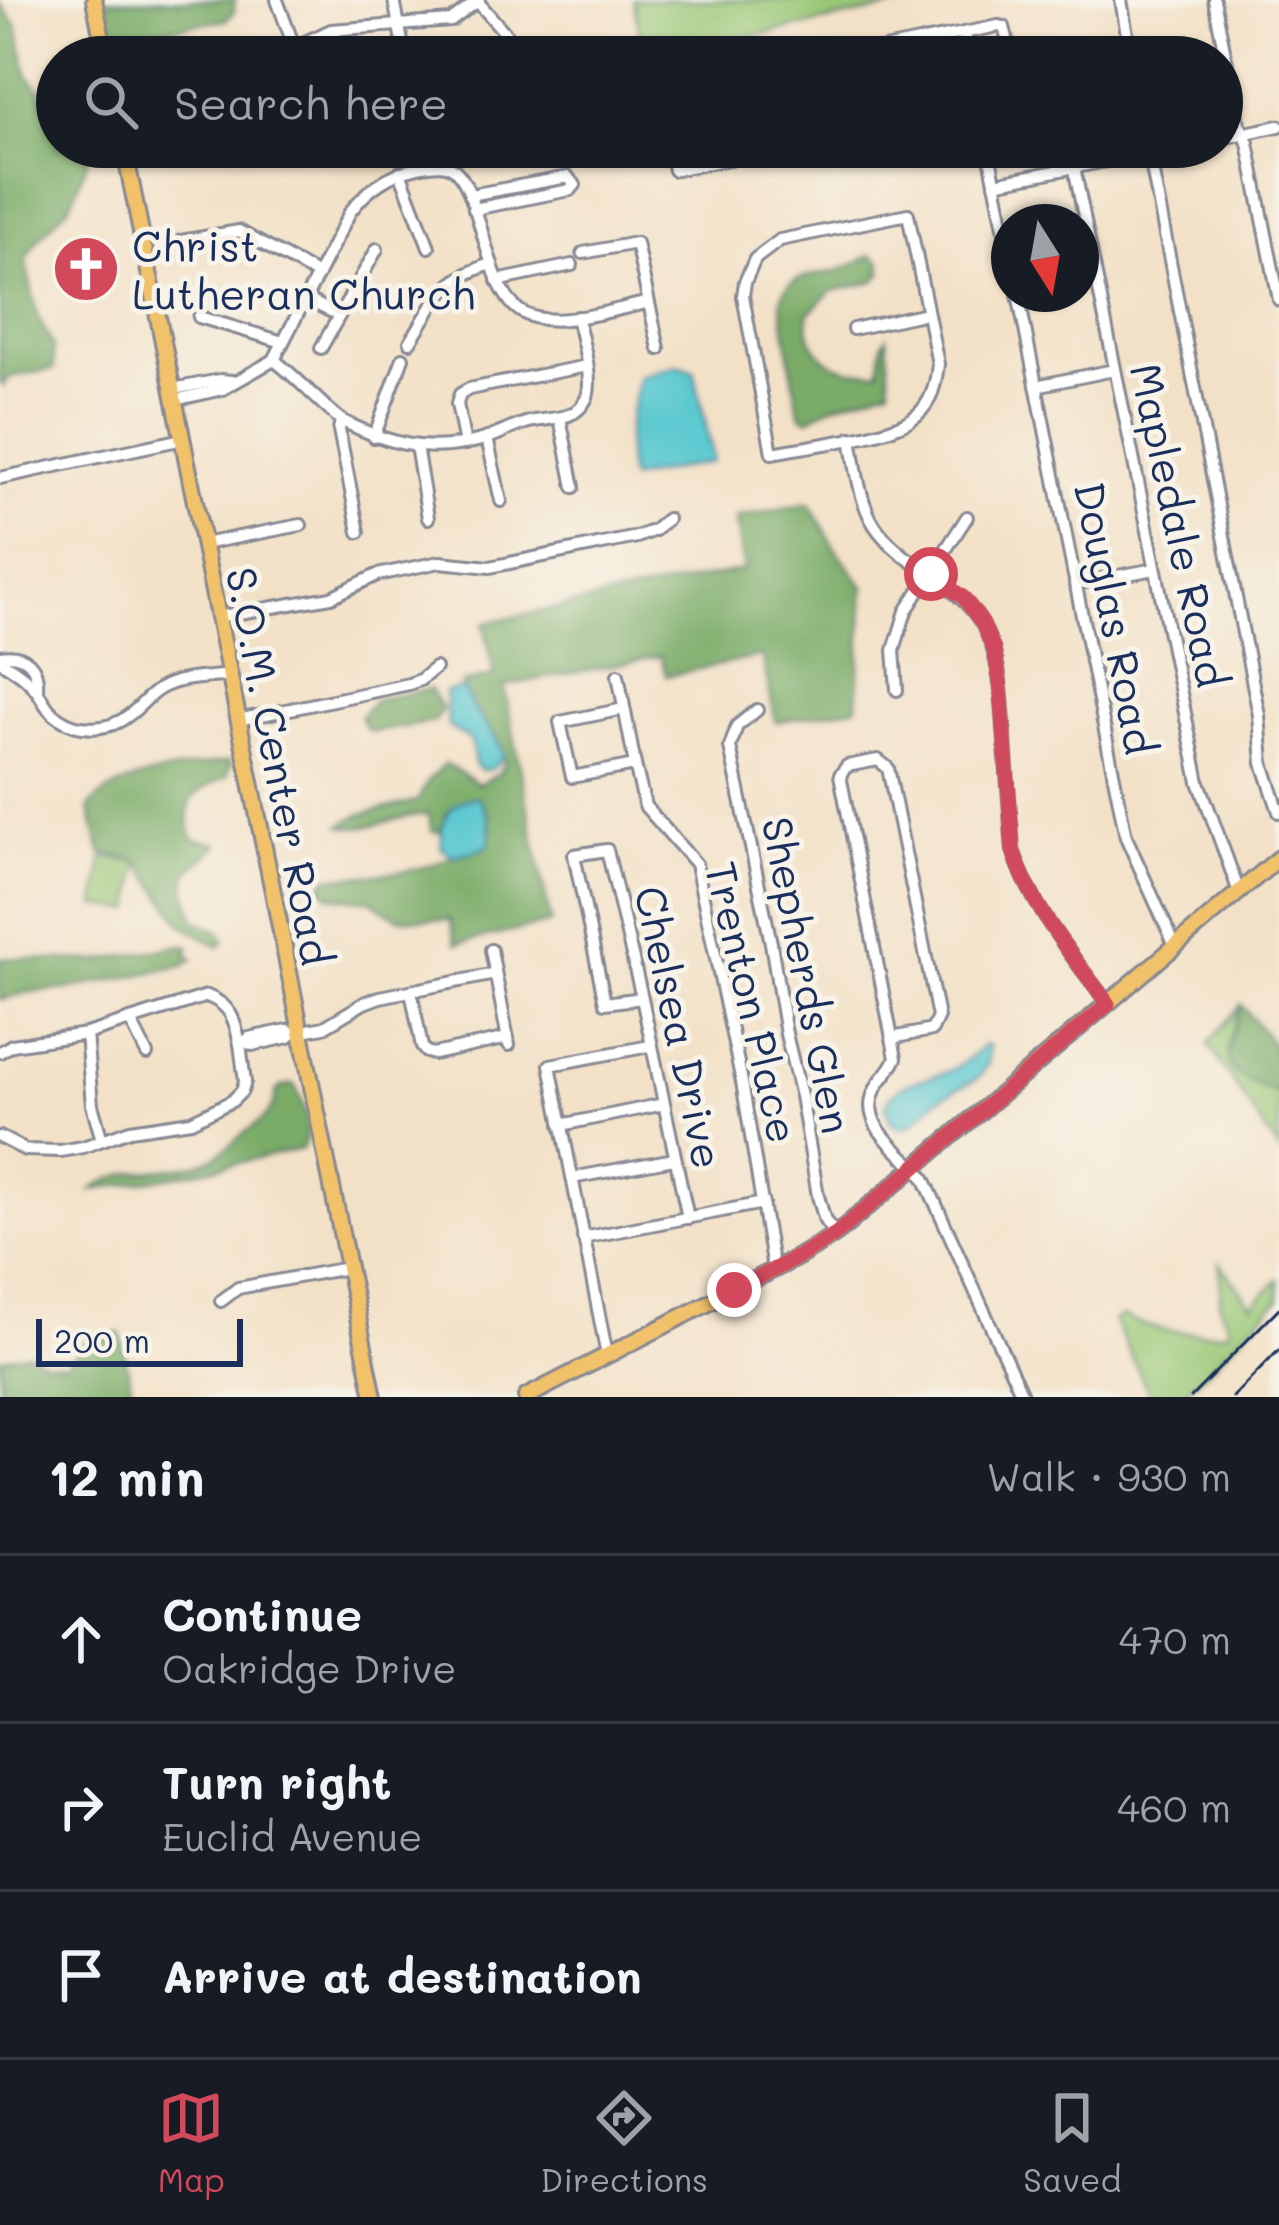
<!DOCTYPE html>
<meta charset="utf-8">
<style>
:root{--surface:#171b24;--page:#20242c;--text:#f1f3f6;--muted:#9ea1a6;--line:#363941;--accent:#d1495b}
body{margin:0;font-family:Mali,sans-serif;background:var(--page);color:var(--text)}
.compass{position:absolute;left:991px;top:204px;width:108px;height:108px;border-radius:50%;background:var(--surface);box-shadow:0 3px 9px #0004;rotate:169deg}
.scale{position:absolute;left:36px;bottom:30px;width:207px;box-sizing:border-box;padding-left:12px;border:6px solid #1b2f5e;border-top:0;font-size:33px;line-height:42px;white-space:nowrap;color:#1b2f5e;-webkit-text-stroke:9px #f7f3e8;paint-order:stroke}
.stop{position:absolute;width:36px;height:36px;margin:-27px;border:9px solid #d1495b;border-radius:50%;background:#fff}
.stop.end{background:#d1495b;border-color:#fff;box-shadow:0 3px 12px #0008}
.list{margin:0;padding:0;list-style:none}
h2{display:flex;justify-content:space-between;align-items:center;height:156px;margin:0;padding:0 48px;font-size:51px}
h2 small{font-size:39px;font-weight:400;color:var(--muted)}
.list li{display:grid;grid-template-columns:78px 1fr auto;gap:36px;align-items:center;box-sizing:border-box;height:168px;padding:0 48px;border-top:3px solid var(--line)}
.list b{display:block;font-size:45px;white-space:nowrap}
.list p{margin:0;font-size:39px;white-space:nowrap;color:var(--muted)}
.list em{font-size:39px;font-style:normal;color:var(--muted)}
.icon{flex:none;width:66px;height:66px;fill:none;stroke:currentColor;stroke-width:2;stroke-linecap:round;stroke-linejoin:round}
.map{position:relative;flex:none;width:1279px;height:1397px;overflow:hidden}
.search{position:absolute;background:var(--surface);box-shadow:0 3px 9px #0004;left:36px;right:36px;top:36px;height:132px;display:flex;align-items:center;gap:30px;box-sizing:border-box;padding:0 42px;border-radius:66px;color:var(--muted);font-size:45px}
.sheet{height:660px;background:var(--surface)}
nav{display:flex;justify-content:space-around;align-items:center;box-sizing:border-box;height:168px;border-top:3px solid var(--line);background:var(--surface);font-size:33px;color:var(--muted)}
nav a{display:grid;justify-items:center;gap:6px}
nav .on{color:var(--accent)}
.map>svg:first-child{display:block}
.green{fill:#99c776;stroke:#5a7b6a;stroke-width:3}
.forest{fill:#7aac67;stroke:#4a6e62;stroke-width:3}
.water{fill:#5bc9d0;stroke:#3b7c97;stroke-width:3}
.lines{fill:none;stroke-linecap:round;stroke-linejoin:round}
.minor-casing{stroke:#878892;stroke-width:16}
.major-casing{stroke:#878892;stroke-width:20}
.minor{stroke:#fff;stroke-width:10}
.major{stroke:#f2c26a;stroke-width:14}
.rail{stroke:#1b2f5e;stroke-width:3}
.route{stroke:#d1495b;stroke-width:15}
.labels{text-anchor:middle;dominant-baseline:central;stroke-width:10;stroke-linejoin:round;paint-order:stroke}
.poi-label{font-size:42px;fill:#1b2f5e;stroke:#f7f3e8;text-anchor:start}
.street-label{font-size:42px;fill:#1b2f5e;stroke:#f7f3e8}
</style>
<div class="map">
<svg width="1279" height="1397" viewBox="0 0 1279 1397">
<rect width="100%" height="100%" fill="#f7f3e8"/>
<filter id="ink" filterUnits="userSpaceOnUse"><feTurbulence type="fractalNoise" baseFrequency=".00833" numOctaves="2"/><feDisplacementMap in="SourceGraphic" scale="24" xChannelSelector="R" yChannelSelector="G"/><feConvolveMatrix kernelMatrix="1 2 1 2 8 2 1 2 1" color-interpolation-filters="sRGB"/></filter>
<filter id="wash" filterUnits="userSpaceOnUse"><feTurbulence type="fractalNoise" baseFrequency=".004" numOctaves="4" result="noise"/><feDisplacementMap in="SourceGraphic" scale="48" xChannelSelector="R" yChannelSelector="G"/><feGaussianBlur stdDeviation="2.7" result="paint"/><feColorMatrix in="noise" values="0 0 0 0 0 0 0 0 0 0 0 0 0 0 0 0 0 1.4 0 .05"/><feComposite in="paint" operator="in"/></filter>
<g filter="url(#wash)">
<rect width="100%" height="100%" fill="#f3e1c7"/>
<g class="green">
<path d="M633,0H932L648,57H645Z"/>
<path d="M103,857L139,862L132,910L96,906Z"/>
<path d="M1241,1005L1279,1054V1151L1208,1044Z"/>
<path d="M1220,1263L1252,1305L1279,1279V1299L1181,1397H1151L1114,1321L1123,1316C1152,1333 1195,1335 1228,1331L1230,1328L1220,1307Z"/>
</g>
<g class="forest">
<path d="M105,0H234V12L226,20L143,32L132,40L135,57H117Z"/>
<path d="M0,4L17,25L28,76L40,89L47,114L57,121V147H93L71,203L36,242L26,262L37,316L53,346L54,369L10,377L3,386L0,381Z"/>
<path d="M872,255L881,262L882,274L873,282L832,291L808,314C805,357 840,375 879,371L883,343L887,337L890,387L833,405L808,419L801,415L797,402L781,302C785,274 813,277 836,271C848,268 860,260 872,255Z"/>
<path d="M810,503L834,547L864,587L857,707L776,722L762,656L666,676L661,656L504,686L551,923L456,944L450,920L398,918L370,900L331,896L320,887L329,877C368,875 415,875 451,857C465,850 478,839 491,830L487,811L478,797L446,813L440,832L432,831L428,814C402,814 363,834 341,825L359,815L417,801L429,780L445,764L479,784L499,773L505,761C503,754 502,748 499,742C486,720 467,708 462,683L494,676L484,623L744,570L735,518Z"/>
<path d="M430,689L442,710L433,722L372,732L365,728L360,716L377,699Z"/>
<path d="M229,761L231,764L227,776C196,794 179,796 193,839L219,844C210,857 197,861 190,871C180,884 192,906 195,920L219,931L225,941L219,947L182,924L139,862L101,852L89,808C115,774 187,769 229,761Z"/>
<path d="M183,945L190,947L187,953L193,959L183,966L68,989L29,992L0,1000V958L98,961Z"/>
<path d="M1241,1005C1271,1043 1279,1044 1279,1094C1214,1069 1222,1064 1241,1005Z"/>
<path d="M294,1084C305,1107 314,1124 302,1149L174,1176L92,1190C124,1163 175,1176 212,1158C225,1152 237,1138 250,1129C264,1120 275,1110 276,1092L281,1087Z"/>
<path d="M120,1333L134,1397H0V1358L29,1352L45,1361L66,1363L87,1340Z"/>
</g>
<g class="water">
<path d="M677,365L694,370L713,459L711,462L630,479C621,446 631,408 640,376Z"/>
<path d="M463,688C472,714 495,730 504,756L492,769L482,770L475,766L472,744L468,738L448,727L445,692Z"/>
<path d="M478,797C488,813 492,826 489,844L483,849L454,856L442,849C439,822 448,800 478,797Z"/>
<path d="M985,1044L989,1046L988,1063L980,1077L938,1099L912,1124L900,1128L890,1121L886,1106C896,1079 920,1082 944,1073C960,1067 973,1056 985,1044Z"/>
</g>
</g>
<g filter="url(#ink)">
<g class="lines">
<g class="minor-casing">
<g id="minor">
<path d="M277,0L298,57"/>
<path d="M394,0L405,57"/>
<path d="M1121,0L1131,57"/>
<path d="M1214,0L1239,123L1248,143L1279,300"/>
<path d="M478,2L526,57"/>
<path d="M965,34L970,57"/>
<path d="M273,57L331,30L451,21L479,0"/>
<path d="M845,57L998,26L1004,27L1012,57"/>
<path d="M1222,138L1279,126"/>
<path d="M669,147L674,170L790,147"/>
<path d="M988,147L1009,252"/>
<path d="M1149,153L1259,715L1263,763L1279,812"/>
<path d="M1074,167L1199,782L1239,892"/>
<path d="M400,172L429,247"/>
<path d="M995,183L1178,147"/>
<path d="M470,195L568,177L575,185L570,190L474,209"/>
<path d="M908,214L938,364C936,383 932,402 917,415C893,437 807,446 772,453L743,296L745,282L755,259L780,240Z"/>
<path d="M181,241L239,231L318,275"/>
<path d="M583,253L636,243L659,349"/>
<path d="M497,281L572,265"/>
<path d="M1018,294L1126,837L1175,946"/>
<path d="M306,299L338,315"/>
<path d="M199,317L283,342"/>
<path d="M853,329L927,313"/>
<path d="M410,342C436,301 442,279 492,264"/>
<path d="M321,348L377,249"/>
<path d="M274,360C298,378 317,401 341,420L339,430L359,532"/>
<path d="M1036,386L1114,370"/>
<path d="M173,389L220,380L232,381"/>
<path d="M175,400L223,389L274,360L350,212C368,188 389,174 418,167C427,165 438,163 446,165C482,175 481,284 520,311C550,332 613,309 647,303"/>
<path d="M560,418L574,487"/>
<path d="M341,420C390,445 430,455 485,439C500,434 514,426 529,422C550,417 575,422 586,399C595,382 581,336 577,317"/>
<path d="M374,437L403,358"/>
<path d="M487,438L501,501"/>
<path d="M851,438C856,466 859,502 875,526C903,567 956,580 982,624C1002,659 1002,701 1005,740C1007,777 1010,813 1013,850C1032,909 1072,955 1108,1004"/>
<path d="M465,444L457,404L460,394L469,389L587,366"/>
<path d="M416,446L428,518"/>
<path d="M0,478L183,439"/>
<path d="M203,544L301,525"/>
<path d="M1075,584L1155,569"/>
<path d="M217,617L331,597L377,575L440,562L490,567L637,537L655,530L667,519"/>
<path d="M0,656C25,652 39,665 37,690"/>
<path d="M0,661C12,668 28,678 36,690C44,700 46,710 59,718C79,732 110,731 129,715C142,706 149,693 165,686C184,677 208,678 229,675"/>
<path d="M618,675L635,765L572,777L560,722L624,709"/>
<path d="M897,690L894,650L906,611L967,517"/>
<path d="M757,710L737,726L730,747L771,943L786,1034L801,1096L818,1196L825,1221L836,1234"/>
<path d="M238,720L409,684L420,680L435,668"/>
<path d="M635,765L645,806L696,864L742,1082L773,1269"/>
<path d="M491,950L509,1045"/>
<path d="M411,991L422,1047L426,1052L434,1054L508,1038"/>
<path d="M642,998L605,1003L574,855L607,850L642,998L688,1218"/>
<path d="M130,1020L147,1054"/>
<path d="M86,1034L92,1105L102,1140"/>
<path d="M892,1038L932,1030L938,1017L888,768L878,760L847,766L840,775L896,1058C891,1071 880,1078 875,1090C857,1127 906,1154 924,1178L1023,1397"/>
<path d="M245,1042L249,1038L288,1030L292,1033L324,1027L364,1003L380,997L495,974"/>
<path d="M245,1042L252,1045L289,1037L292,1033"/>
<path d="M0,1052L12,1045L86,1034L207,996C231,1005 235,1020 240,1044"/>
<path d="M561,1125L664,1104"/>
<path d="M0,1137L25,1150L60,1151L83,1147L130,1130L191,1121L232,1101L242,1091L245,1082L240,1044L245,1042"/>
<path d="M572,1178L674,1159"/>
<path d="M583,1238L763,1203"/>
<path d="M221,1301L238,1288L347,1268"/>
<path d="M607,1355L550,1065L650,1046"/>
</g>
</g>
<g class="major-casing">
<g id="major">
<path d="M94,0L106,57"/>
<path d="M124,147L374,1397"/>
<path d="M526,1397L800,1256L836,1234L1279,858"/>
</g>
</g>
<use href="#minor" class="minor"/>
<use href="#major" class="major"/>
<g class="rail">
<path d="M1191,1397L1279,1308"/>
<path d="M1233,1397L1279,1350"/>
</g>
</g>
</g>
<g class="lines" filter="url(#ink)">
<path class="route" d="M734,1290L800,1256L836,1234L1108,1004C1072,955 1032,909 1013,850L1001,688L994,650L982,623L964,598L931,574"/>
</g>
<defs>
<g id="church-disc" transform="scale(3.45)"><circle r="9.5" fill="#d1495b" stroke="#f7f3e8"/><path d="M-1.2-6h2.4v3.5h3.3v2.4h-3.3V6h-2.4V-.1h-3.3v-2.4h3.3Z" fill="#fff"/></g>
</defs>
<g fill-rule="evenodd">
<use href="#church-disc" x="86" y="269"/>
</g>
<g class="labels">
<g class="poi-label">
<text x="132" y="245">Christ<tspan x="132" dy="48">Lutheran Church</tspan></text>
</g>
<g class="street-label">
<text transform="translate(1180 525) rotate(78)">Mapledale Road</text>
<text transform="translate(1116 618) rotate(79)">Douglas Road</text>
<text transform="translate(280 766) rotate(79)">S.O.M. Center Road</text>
<text transform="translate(808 975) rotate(79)">Shepherds Glen</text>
<text transform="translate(753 1002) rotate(77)">Trenton Place</text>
<text transform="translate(680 1027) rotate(78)">Chelsea Drive</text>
</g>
</g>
</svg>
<svg class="compass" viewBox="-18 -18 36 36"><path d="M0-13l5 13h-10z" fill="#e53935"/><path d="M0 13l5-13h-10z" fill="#9ea1a6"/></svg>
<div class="scale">200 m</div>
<div class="stop" style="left:931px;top:574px"></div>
<div class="stop end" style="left:734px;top:1290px"></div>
<div class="search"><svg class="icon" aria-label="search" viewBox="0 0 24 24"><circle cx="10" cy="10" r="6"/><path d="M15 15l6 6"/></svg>Search here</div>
</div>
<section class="sheet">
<h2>12 min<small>Walk · 930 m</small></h2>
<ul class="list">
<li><svg class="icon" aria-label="ahead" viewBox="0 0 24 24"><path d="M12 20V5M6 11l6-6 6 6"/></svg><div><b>Continue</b><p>Oakridge Drive</p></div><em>470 m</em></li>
<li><svg class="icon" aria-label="right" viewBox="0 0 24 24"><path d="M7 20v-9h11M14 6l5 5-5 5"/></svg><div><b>Turn right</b><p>Euclid Avenue</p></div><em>460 m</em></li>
<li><svg class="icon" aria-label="arrive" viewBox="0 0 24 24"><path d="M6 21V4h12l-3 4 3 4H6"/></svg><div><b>Arrive at destination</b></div></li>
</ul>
</section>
<nav>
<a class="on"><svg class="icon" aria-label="map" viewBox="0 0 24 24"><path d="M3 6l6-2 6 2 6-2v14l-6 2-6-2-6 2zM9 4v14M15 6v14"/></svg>Map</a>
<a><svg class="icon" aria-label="directions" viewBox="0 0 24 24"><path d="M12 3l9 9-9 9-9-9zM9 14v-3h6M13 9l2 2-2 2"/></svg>Directions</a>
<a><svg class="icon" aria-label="saved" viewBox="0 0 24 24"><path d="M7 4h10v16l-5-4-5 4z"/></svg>Saved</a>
</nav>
